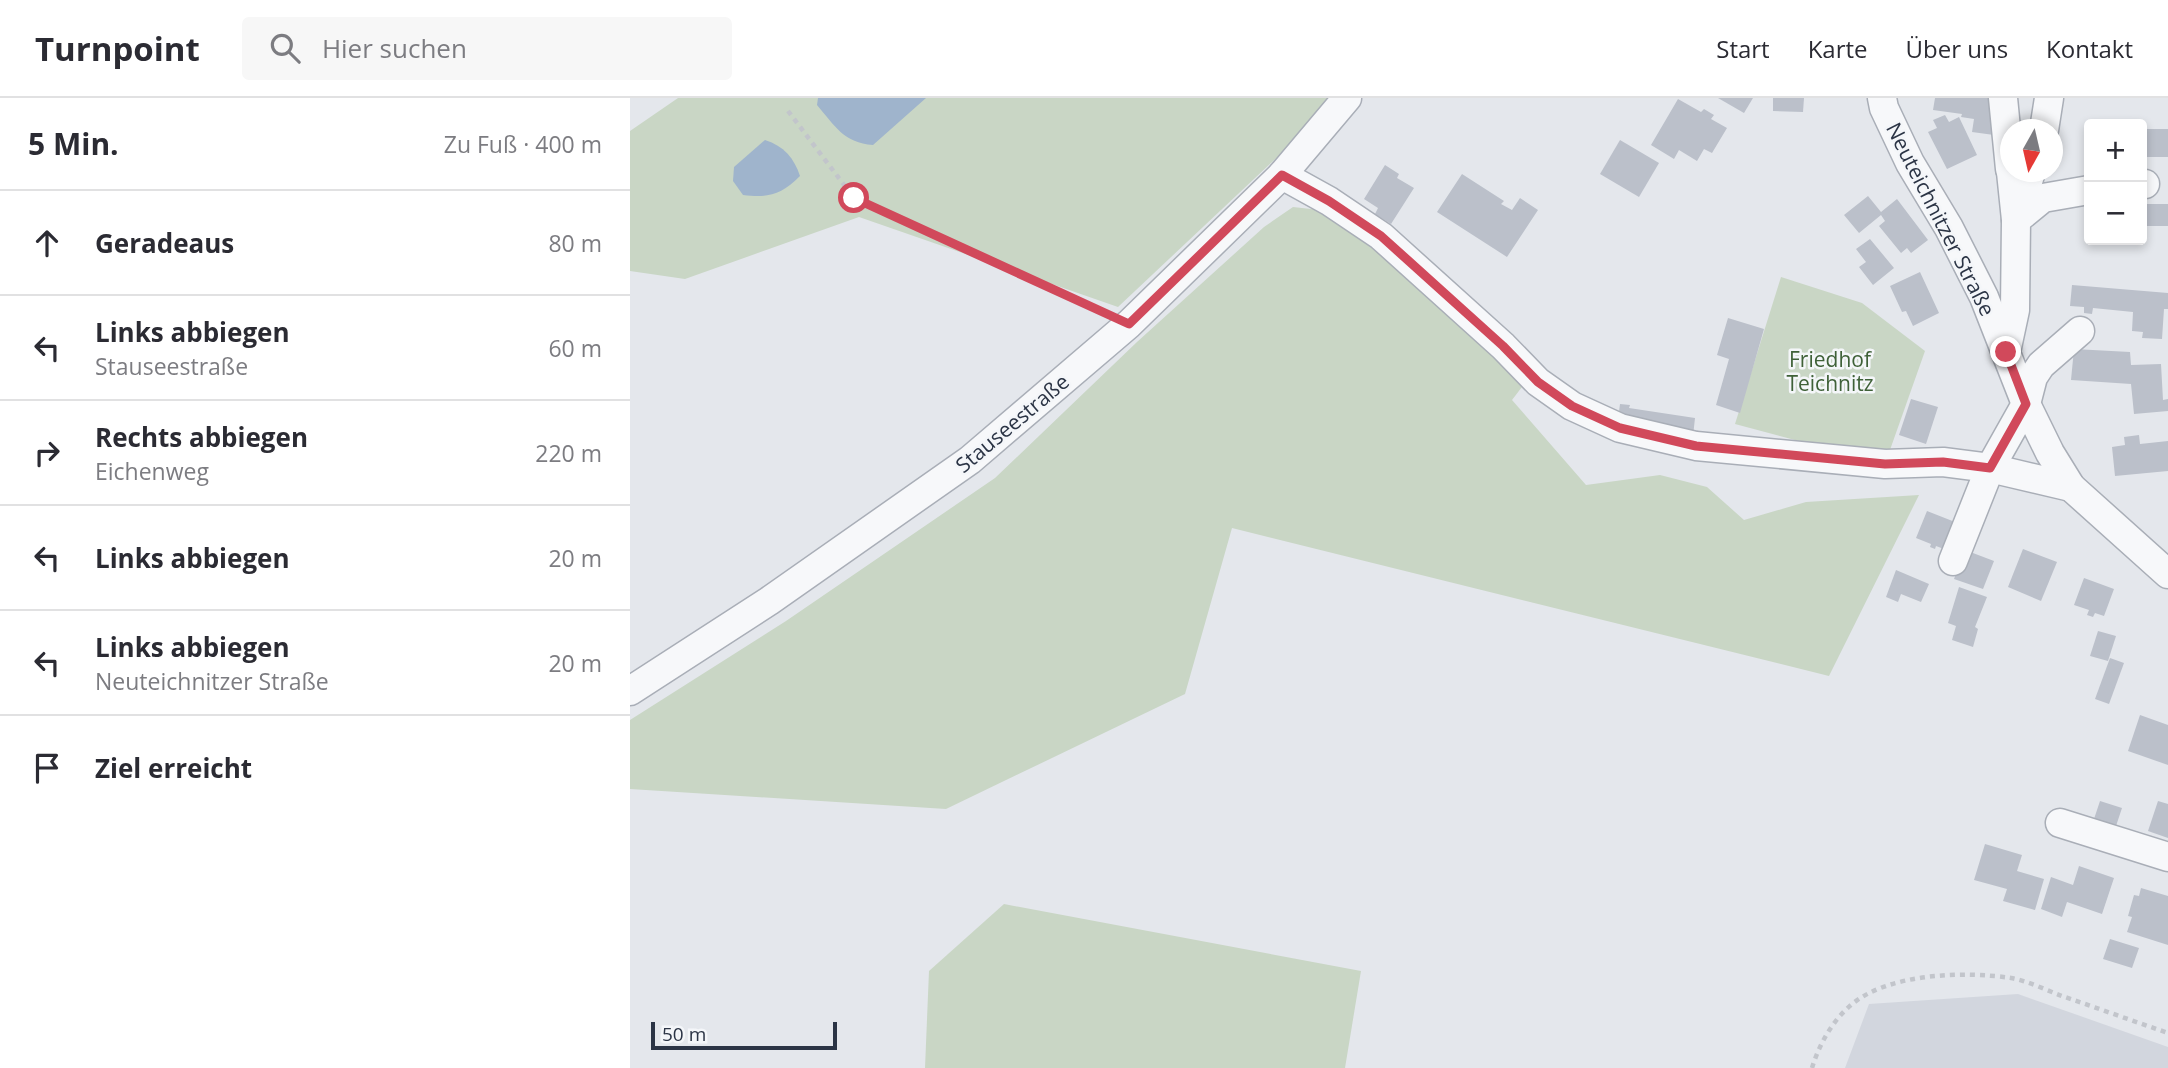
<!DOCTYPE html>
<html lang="de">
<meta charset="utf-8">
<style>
:root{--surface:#fff;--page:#f7f7f7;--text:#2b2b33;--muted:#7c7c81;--line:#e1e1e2}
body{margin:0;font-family:"Open Sans",sans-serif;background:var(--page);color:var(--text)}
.controls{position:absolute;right:21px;top:21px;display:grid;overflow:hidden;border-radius:7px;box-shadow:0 4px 10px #0003}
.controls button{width:63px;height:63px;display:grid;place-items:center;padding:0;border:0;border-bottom:2px solid var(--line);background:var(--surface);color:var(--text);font:35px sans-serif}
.compass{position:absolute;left:1370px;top:21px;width:63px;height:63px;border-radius:50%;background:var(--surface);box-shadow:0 4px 10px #0003;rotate:188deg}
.scale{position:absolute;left:21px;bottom:18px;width:186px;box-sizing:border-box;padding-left:7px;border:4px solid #2b3445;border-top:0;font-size:19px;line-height:24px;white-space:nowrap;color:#2b3445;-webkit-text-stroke:5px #f4f6f9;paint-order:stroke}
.stop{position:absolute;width:21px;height:21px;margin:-16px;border:5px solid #d1495b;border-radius:50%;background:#fff}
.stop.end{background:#d1495b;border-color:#fff;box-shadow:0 2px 7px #0008}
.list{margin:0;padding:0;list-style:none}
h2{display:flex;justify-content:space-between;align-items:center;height:91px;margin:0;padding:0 28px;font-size:30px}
h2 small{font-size:23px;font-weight:400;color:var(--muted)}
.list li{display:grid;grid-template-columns:46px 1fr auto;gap:21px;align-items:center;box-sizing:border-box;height:105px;padding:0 28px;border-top:2px solid var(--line)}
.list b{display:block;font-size:26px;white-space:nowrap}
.list p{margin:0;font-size:23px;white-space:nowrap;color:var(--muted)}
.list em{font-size:23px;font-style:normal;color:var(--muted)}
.icon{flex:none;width:38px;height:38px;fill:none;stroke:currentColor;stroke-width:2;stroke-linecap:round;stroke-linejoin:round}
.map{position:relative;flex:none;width:1538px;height:970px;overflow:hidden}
header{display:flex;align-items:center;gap:42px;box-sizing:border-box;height:98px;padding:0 35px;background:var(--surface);border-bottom:2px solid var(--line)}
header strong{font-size:33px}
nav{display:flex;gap:38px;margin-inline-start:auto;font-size:24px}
.search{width:490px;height:63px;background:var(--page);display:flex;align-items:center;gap:18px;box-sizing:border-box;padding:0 24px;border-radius:7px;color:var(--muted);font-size:26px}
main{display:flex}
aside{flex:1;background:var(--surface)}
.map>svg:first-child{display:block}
.built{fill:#d2d6de}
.green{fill:#c9d6c5}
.water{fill:#9fb4cc}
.building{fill:#bbc0ca}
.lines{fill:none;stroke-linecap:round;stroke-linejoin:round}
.minor-casing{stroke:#a9aeb7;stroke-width:31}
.path{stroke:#c2c5cb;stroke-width:4.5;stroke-dasharray:5 5;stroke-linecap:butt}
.minor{stroke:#f7f8fa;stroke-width:28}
.route{stroke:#d1495b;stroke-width:9}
.labels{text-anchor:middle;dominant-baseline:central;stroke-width:5;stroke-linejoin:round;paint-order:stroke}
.street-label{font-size:21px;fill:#2b3445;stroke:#f4f6f9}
.park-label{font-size:21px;fill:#3f6138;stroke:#f4f6f9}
</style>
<header>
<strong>Turnpoint</strong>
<div class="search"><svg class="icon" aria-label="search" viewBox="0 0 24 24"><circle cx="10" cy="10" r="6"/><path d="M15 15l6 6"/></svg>Hier suchen</div>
<nav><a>Start</a><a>Karte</a><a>Über uns</a><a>Kontakt</a></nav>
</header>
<main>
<aside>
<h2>5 Min.<small>Zu Fuß · 400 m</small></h2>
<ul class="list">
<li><svg class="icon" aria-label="ahead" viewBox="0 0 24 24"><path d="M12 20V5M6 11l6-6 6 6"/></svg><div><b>Geradeaus</b></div><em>80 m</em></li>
<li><svg class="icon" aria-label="left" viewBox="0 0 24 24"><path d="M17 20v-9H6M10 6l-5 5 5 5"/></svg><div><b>Links abbiegen</b><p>Stauseestraße</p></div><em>60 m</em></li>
<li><svg class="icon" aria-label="right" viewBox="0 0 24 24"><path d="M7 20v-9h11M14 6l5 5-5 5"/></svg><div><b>Rechts abbiegen</b><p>Eichenweg</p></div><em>220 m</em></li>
<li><svg class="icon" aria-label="left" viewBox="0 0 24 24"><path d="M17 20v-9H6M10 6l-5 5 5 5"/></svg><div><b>Links abbiegen</b></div><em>20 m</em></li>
<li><svg class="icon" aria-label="left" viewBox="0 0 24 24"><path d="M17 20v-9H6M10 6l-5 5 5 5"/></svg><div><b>Links abbiegen</b><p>Neuteichnitzer Straße</p></div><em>20 m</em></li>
<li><svg class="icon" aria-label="arrive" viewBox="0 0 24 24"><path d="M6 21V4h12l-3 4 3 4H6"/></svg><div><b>Ziel erreicht</b></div></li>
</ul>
</aside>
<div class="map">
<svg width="1538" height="970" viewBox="0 0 1538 970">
<rect width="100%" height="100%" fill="#e4e7ec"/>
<path class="built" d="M1388,896L1538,949V970H1215L1239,906Z"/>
<g class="green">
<path d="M48,0H710L488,209L229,119L55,181L0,173V33Z"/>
<path d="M663,109L690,112L738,147L767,170L895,285L882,302L956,387L1030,377L1077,389L1114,422L1176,404L1289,397L1199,578L602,430L555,596L316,711L0,691V622L156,523L365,380L507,244L634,129Z"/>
<path d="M1151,179L1232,205L1295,253L1255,366L1105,326Z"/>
<path d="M374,806L731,873L715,970H295L299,873Z"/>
</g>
<g class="water">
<path d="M188,0H296L243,47C214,45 205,28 187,7Z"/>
<path d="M135,42C154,48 164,60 170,78C151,97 139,100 113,97L103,83L104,69Z"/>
</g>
<g class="building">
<path d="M1088,0H1123L1114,15Z"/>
<path d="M1143,0H1174L1173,14L1143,13Z"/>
<path d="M1305,0H1365L1364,37L1342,34L1344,21L1331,19L1332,16L1303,12Z"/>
<path d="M1048,1L1071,14L1074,11L1084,17L1081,21L1097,30L1082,55L1074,51L1067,63L1049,52L1044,61L1021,47Z"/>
<path d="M1315,17L1319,24L1329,19L1347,57L1317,71L1298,34L1307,30L1303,22Z"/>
<rect x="1516" y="31" width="22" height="28"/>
<path d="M990,42L1029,65L1009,99L970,76Z"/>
<path d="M755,67L769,76L767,80L784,90L761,126L745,116L748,110L734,101Z"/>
<path d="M832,76L874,103L871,106L882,112L890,100L908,112L877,159L807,114Z"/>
<path d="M1238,98L1251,114L1267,101L1298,142L1281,155L1277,150L1271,155L1249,128L1255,123L1251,117L1229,135L1214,117Z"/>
<rect x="1512" y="106" width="26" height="22"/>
<path d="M1240,141L1264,170L1243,187L1229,169L1236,164L1226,151Z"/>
<path d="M1290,174L1309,215L1283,228L1276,213L1272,214L1260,188Z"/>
<path d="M1442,187L1538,195V211H1534L1532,241L1512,240L1513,234L1502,233L1503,214L1463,210L1462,216L1454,215V209L1440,208Z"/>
<path d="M1098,220L1134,231L1110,315L1086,307L1099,261L1087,257Z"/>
<path d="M1444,251L1500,254L1501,267L1531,266L1533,302L1538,301V313L1504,316L1501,286L1441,282Z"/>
<path d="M1281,301L1308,309L1296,346L1269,337Z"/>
<path d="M990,306L1000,307L999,310L1065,320L1063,338L988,321Z"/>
<path d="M1509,337L1510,346L1538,343V373L1485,378L1482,349L1495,347L1494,339Z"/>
<path d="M1297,413L1325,424L1314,451L1306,448L1305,451L1300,449L1301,446L1286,440Z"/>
<path d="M1393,451L1427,464L1411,503L1378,489Z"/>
<path d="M1335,452L1364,463L1353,491L1324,481Z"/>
<path d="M1266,472L1299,486L1291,504L1271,496L1268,504L1256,499Z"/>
<path d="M1454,480L1484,491L1474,518L1465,515L1463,519L1457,517L1459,512L1444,507Z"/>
<path d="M1329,489L1357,499L1345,529L1348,531L1343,549L1322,542L1326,528L1318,525Z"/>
<path d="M1468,533L1486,538L1478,563L1460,558Z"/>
<path d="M1480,560L1494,565L1479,606L1465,601Z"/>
<path d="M1510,617L1538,627V667L1498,653Z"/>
<path d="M1470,703L1492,710L1485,731L1463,724Z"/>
<path d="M1528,703L1538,706V740L1518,733Z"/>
<path d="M1355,746L1392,757L1387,773L1414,781L1405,812L1373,803L1377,791L1344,782Z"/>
<path d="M1449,768L1484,780L1472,816L1437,804L1432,819L1411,811L1421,779L1443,787Z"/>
<path d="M1511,790L1538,798V847L1497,834L1502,819L1498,818L1504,797L1509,798Z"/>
<path d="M1480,841L1509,850L1502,870L1473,861Z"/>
</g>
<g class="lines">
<g class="minor-casing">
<g id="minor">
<path d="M1252,0L1254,10L1280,65L1319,130L1354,199L1396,306L1420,355L1441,389L1538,476"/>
<path d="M1373,0L1380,71"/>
<path d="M1414,32L1419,0"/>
<path d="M1381,74L1386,122L1401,74"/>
<path d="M652,77L699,103L751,138L873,248L908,284L942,308L990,330L1066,348L1255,366L1313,364L1360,370L1441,389"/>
<path d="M1512,86H1515"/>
<path d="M1376,254L1385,212L1386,122L1413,100L1459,92"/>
<path d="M1323,463L1360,370L1396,306L1403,279L1411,267L1450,233"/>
<path d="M0,593L139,503L340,362L499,226L652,77L717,0"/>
<path d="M1430,725L1538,759"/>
</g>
</g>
<g class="path">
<path d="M158,13L224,100L473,214"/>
<path d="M1182,970C1189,947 1202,923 1221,907C1258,875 1335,873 1381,880C1398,883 1416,892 1432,898C1467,910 1503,923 1538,935"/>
</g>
<use href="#minor" class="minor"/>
</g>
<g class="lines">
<path class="route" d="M224,100L499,226L652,77L699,103L751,138L873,248L908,284L942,308L990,330L1066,348L1255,366L1313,364L1360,370L1396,306L1376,254"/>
</g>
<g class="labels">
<g class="street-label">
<text transform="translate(1311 121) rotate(63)">Neuteichnitzer Straße</text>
<text transform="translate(382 325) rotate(-40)">Stauseestraße</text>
</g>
<g class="park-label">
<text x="1200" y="261">Friedhof<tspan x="1200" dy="24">Teichnitz</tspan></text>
</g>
</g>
</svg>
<div class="controls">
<button>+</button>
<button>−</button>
</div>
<svg class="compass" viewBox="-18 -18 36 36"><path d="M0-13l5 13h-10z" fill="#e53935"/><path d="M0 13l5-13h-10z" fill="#7c7c81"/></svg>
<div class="scale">50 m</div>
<div class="stop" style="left:224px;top:100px"></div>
<div class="stop end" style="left:1376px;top:254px"></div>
</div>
</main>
